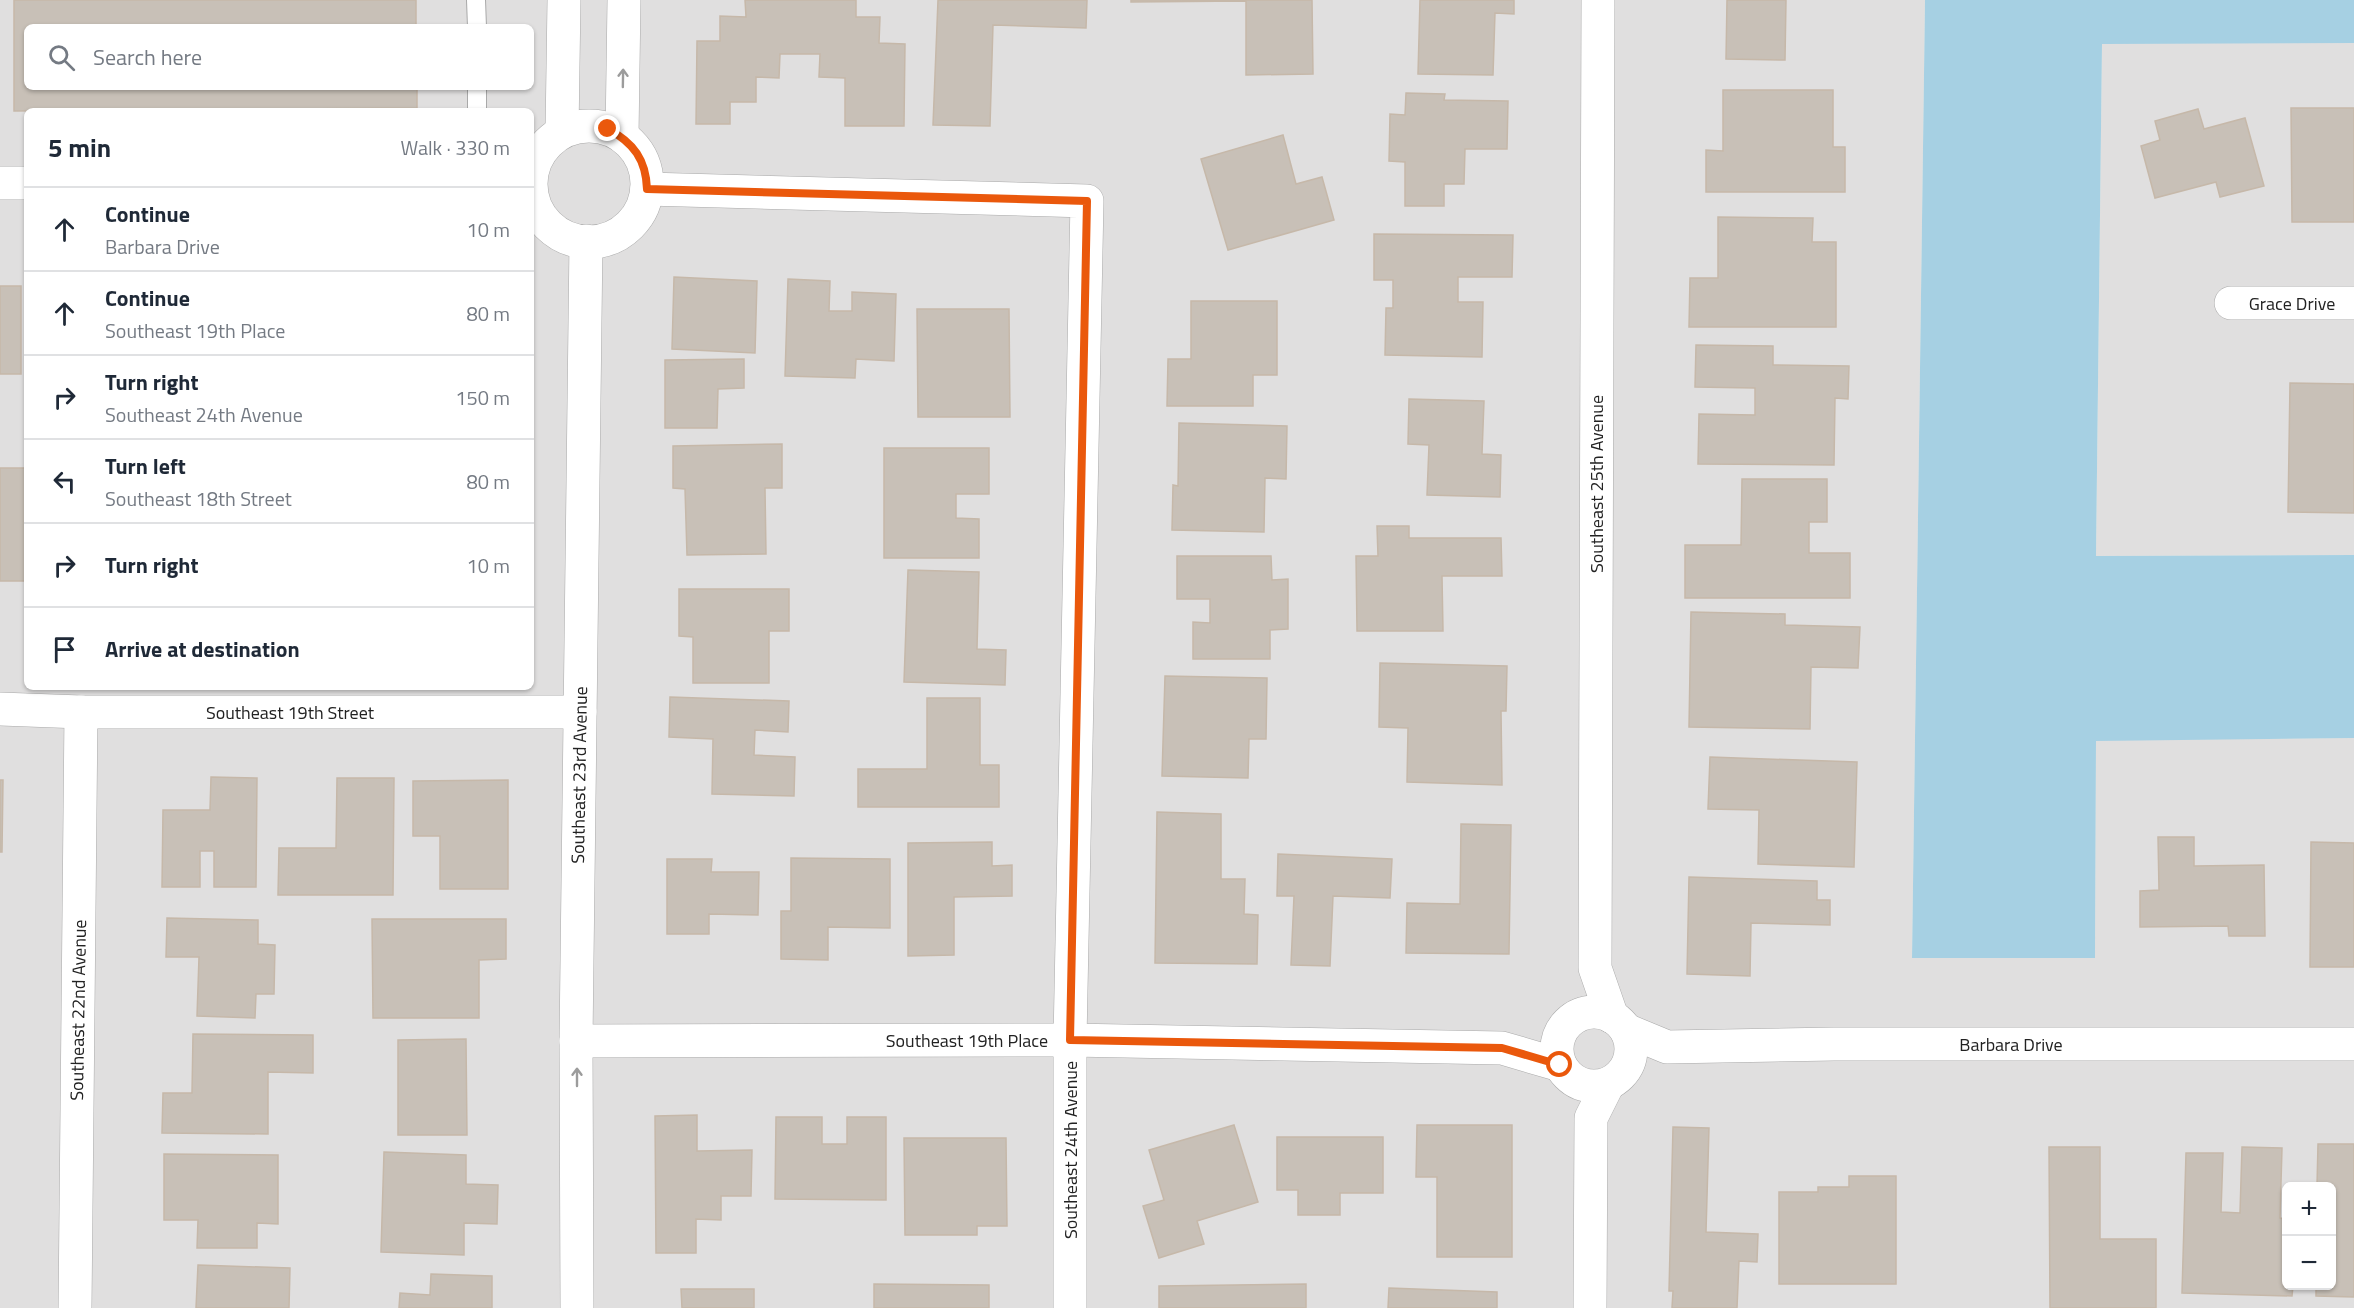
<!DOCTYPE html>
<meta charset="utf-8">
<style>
:root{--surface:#fff;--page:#f6f6f7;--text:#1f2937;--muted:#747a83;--line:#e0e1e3}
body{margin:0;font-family:"Titillium Web",sans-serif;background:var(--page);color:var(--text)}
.controls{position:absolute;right:18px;bottom:18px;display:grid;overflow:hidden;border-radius:9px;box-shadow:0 2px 4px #0004}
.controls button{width:54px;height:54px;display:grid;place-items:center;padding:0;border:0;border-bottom:2px solid var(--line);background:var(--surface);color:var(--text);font:30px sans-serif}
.stop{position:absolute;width:18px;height:18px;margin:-14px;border:4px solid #ea580c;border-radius:50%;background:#fff}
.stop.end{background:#ea580c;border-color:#fff;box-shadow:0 2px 6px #0008}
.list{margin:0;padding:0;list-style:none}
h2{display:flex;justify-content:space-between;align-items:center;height:78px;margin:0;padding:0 24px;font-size:26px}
h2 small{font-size:20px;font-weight:400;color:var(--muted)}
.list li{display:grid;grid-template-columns:39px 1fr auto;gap:18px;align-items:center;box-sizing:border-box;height:84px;padding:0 24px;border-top:2px solid var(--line)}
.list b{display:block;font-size:22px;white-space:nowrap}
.list p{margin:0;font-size:20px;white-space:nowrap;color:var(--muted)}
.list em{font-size:20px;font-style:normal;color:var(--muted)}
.icon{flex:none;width:33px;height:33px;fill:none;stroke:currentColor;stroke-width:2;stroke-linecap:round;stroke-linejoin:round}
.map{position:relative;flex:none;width:2354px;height:1308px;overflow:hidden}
.search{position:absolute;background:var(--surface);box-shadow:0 2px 4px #0004;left:24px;top:24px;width:510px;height:66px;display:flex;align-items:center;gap:15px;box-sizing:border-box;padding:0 21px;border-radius:9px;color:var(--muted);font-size:22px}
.panel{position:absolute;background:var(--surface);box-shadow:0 2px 4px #0004;left:24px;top:108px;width:510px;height:582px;border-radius:9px}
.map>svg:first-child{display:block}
.residential{fill:#e0dfdf;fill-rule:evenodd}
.water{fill:#a6d0e3}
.building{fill:#c8c0b7;stroke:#c6b8a9;stroke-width:1.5}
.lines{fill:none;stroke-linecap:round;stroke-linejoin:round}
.service-casing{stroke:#a9a9a9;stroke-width:20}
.minor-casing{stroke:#a9a9a9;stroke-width:34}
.service{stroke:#fff;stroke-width:18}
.minor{stroke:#fff;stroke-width:33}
.oneway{stroke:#9c9c9c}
.route{stroke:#ea580c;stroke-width:8}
.labels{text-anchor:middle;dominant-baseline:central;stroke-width:4.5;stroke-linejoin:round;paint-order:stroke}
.street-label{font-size:18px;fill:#222;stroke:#fff}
</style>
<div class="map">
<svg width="2354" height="1308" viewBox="0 0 2354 1308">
<rect width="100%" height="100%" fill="#f3f0e8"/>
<g class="residential">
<path d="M0,0H1925L1912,958H2095L2096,740L2354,738V1308H0ZM27,27H531V87H27ZM27,111H531V687H27ZM2286,1186H2332V1286H2286Z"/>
<path d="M2102,43H2354V555L2096,556Z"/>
</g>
<path class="water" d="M1925,0H2354V43L2102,44L2096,556L2354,555V738L2096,741L2095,958H1912Z"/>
<g class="building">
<path d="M14,0H416V27H27V87H417V108L14,111Z"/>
<path d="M745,0H856V17H880L879,43L905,44L904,126H845V78L819,77L820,54H780L779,78L756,77V102H730V124H696L697,41H720V16L746,17Z"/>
<path d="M938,0H1087L1086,28L993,25L990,126L933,125Z"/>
<path d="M1131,0H1312L1313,74L1246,75V1L1131,2Z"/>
<path d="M1420,0H1514V14L1495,13L1493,75L1418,74Z"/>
<path d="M1727,0H1786L1785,60L1726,59Z"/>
<path d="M1723,90H1833V147H1845V192H1706V150L1723,151Z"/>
<path d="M1406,93L1445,94L1444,100L1508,101L1507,149H1465L1464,184H1444V206H1405V162L1389,161L1390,114L1405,115Z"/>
<path d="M2291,108H2354V222H2292Z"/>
<path d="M2198,109L2204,129L2245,118L2264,186L2220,197L2216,182L2155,198L2141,146L2160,140L2155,121Z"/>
<path d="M1283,135L1296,184L1322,177L1334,220L1228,250L1201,159Z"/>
<path d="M1718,217L1813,218L1812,242H1836V327H1689L1690,278H1718Z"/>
<path d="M1374,234L1513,235L1512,277H1458V302H1483L1482,357L1385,355L1386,308H1393V280H1374Z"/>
<path d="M674,277L757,281L755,353L672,349Z"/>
<path d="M788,279L830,281L829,311H852V292L896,294L894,361L856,359L855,378L785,376Z"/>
<rect x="0" y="286" width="21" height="88"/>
<path d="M1191,301H1277V375H1253V406H1167L1168,359H1191Z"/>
<path d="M917,309H1009L1010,417H918Z"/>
<path d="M1696,345L1773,346V365L1849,366L1848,399L1835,398L1834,465L1698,464L1699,414L1755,415V388L1695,387Z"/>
<path d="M744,359V388L718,389L717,428H665V360Z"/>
<path d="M2290,383L2354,384V513L2288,512Z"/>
<path d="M1409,399L1484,401L1482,454L1501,455L1500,497L1427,495L1429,445L1408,444Z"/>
<path d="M1179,423L1287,426L1286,479L1265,478L1264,532L1172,530L1173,485L1178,486Z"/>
<path d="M782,444V488H765L766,554L687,555L685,489L673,488V446Z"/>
<path d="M884,448H989V494H956V518L979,519V558H884Z"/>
<rect x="0" y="468" width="27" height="113"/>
<path d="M1742,479H1827V522H1809V553H1850V598H1685V545H1741Z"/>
<path d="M1377,526H1409V538H1501L1502,576H1442L1443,631H1357L1356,556H1378Z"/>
<path d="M1177,556H1271L1272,580L1288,579V629L1270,630V659H1193V622L1210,623V599H1177Z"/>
<path d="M908,570L979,572L977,649L1006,650L1005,685L904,682Z"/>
<path d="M679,589H789V631H769V683H693V637L679,636Z"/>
<path d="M1691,612L1785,614V625L1860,627L1858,668L1811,667L1810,729L1689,727Z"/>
<path d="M1380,663L1507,666L1506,711H1501L1502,785L1407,782L1408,728L1379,727Z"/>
<path d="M1165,676L1267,678L1266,739H1249L1248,778L1162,776Z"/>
<path d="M670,697L789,701L788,732L755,730L754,755L795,757L794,796L712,794L713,739L669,737Z"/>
<path d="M927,698H980V765H999V807H858V769H927Z"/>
<path d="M1710,757L1857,762L1854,867L1758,864L1759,810L1708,809Z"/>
<path d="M211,777L257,778L256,887H214V851H200V887H162L163,810H210Z"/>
<path d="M337,778H394L393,895H278L279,848H336Z"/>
<path d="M0,780H3L2,852H0Z"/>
<path d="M508,780V889H440V836H413V781Z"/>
<path d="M1157,812L1221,814V879H1245L1244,914L1258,915L1257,964L1155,963Z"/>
<path d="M1461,824L1511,825L1509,954L1406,953L1407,903L1460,904Z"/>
<path d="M2158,837H2194V866L2264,865L2265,936H2229L2228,926L2140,927V891L2159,890Z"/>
<path d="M992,842V866L1012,865V896L954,897V955L908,956V843Z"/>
<path d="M2311,842L2354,843V967H2310Z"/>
<path d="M1278,854L1392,859L1390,898L1333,896L1330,966L1291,965L1294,896H1277Z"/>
<path d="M791,858L890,859V928L828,927V960L781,959V911H791Z"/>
<path d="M667,859H712L711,872H759L758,915L709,914V934H667Z"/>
<path d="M1689,877L1817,881V900H1830V925L1751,923L1750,976L1687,974Z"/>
<path d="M167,918L258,920V944L275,945L274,994H256L255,1018L197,1016L199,957H166Z"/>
<path d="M372,919H506V959L479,960V1018H373Z"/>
<path d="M193,1034L313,1035V1073L268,1072V1134L162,1133L163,1093H192Z"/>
<path d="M466,1039L467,1135H398V1040Z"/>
<path d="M697,1115V1151L752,1150L751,1196H721V1220L696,1219V1253H656L655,1116Z"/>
<path d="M776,1117H822V1144H847V1117H886V1200L775,1199Z"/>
<path d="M1234,1125L1258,1202L1197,1221L1204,1244L1159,1258L1143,1206L1164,1200L1149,1150Z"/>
<path d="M1417,1125H1512V1257H1437V1177H1416Z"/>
<path d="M1673,1127L1709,1128L1706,1232L1758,1234L1757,1262L1739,1261L1737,1308H1672L1673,1291H1669Z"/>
<path d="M1277,1137H1383V1193H1340V1215H1298V1190H1277Z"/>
<path d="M904,1138H1006L1007,1226H977V1235H905Z"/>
<path d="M2318,1144H2354V1297L2316,1296V1286H2332V1186H2317Z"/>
<path d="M2049,1147H2100V1239H2156V1308H2050Z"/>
<path d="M2242,1147L2282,1148L2280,1218L2286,1219V1286H2293L2292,1296L2182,1293L2186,1153H2223L2221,1212L2240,1213Z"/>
<path d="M384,1152L466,1155V1184L498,1185L497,1224L464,1223V1255L381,1252Z"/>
<path d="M164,1154L278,1155V1224L257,1223V1248H197L198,1220H164Z"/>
<path d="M1849,1176H1896V1284H1779V1192H1818V1187H1849Z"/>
<path d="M198,1265L290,1268L289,1308H196Z"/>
<path d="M431,1274L492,1276V1308H399L400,1293L430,1295Z"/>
<path d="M874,1284L989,1285V1308H874Z"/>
<path d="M1306,1284V1308H1159V1286Z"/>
<path d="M1389,1288L1497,1292V1308H1388Z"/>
<path d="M681,1289H754V1308H682Z"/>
</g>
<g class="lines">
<g class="service-casing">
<g id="service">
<path d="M476,0L477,27"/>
<path d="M477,87V111"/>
</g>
</g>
<g class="minor-casing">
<g id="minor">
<path d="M1598,0L1595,968L1612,1017"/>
<circle cx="589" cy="184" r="58"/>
<path d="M562,132L564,0"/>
<path d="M622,136L624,0"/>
<path d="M0,183H27"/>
<path d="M647,189L1087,201L1070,1040V1308"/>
<path d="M2231,303H2354"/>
<path d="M0,709L81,712H580"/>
<circle cx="1594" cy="1049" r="37"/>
<path d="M1626,1030L1667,1047L1834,1044H2354"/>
<path d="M576,1041L1070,1040L1502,1048L1560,1065"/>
<path d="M75,1308L81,712"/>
<path d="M577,1308L576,1041L586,241"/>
<path d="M1590,1308L1591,1118L1608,1084"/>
</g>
</g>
<use href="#service" class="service"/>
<use href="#minor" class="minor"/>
</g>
<defs><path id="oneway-shaft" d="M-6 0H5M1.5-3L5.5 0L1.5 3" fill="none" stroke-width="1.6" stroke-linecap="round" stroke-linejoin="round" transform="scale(1.5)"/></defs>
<g class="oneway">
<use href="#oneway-shaft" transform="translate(623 78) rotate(-89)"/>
<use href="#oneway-shaft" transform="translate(577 1077) rotate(-90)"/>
</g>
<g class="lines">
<path class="route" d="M608,129C634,143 646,160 647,189L1087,201L1070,1040L1502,1048L1560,1065"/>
</g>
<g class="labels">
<g class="street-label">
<text x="2292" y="303">Grace Drive</text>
<text transform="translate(1596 484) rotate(-90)">Southeast 25th Avenue</text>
<text x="290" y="712">Southeast 19th Street</text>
<text transform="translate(579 775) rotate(-89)">Southeast 23rd Avenue</text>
<text transform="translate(78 1010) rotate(-89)">Southeast 22nd Avenue</text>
<text x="967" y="1040">Southeast 19th Place</text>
<text x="2011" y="1044">Barbara Drive</text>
<text transform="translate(1070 1150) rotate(-90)">Southeast 24th Avenue</text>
</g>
</g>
</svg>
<div class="controls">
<button>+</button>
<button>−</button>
</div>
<div class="stop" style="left:1560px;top:1065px"></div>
<div class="stop end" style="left:608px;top:129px"></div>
<div class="search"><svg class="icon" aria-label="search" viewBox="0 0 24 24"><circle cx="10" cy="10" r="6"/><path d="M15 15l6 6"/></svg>Search here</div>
<section class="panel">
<h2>5 min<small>Walk · 330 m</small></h2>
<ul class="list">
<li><svg class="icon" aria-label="ahead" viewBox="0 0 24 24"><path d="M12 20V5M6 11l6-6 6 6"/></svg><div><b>Continue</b><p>Barbara Drive</p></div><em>10 m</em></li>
<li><svg class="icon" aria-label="ahead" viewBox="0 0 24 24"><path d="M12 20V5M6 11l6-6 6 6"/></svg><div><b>Continue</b><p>Southeast 19th Place</p></div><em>80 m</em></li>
<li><svg class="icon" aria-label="right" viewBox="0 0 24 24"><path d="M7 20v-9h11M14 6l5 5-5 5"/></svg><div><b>Turn right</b><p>Southeast 24th Avenue</p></div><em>150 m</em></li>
<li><svg class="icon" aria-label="left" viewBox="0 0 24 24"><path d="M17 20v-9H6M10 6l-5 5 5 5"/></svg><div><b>Turn left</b><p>Southeast 18th Street</p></div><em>80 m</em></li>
<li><svg class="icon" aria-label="right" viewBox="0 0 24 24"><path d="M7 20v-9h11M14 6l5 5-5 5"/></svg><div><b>Turn right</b></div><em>10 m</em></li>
<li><svg class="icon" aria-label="arrive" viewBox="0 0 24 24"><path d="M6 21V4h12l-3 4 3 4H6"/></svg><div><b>Arrive at destination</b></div></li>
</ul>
</section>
</div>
